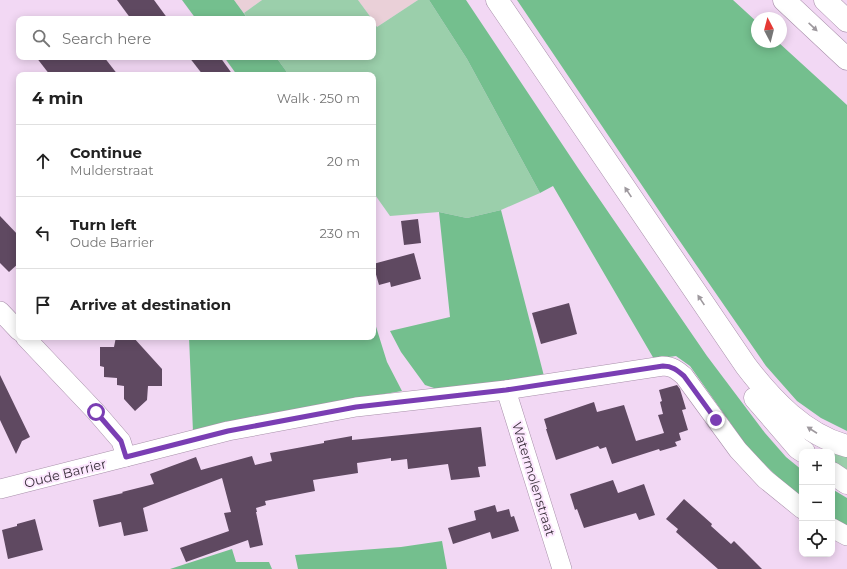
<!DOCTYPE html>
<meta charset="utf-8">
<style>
:root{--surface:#fff;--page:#f2f2f2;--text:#222;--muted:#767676;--line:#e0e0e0}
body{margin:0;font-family:Montserrat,sans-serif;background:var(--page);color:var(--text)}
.controls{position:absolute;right:12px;bottom:12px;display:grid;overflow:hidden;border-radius:8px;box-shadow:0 2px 10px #0003}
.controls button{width:36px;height:36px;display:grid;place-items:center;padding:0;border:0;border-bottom:1px solid var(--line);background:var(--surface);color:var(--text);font:20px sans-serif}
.compass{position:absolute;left:751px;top:12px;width:36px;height:36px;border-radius:50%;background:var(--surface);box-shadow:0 2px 10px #0003;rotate:353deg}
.stop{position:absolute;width:12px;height:12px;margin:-9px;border:3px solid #7a3eb3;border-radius:50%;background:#fff}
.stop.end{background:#7a3eb3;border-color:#fff;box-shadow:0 1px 4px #0008}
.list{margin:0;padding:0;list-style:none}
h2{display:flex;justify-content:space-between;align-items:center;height:52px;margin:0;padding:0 16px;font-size:17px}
h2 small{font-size:13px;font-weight:400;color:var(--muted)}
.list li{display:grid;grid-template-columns:26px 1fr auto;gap:12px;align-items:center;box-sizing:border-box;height:72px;padding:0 16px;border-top:1px solid var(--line)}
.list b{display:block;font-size:15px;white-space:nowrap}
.list p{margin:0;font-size:13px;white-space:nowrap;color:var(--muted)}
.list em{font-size:13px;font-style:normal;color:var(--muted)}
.icon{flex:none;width:22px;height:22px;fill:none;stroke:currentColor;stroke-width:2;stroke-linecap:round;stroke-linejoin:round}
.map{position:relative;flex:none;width:847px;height:569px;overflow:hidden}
.search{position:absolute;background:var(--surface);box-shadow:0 2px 10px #0003;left:16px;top:16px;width:360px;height:44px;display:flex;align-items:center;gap:10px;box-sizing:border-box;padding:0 14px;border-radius:8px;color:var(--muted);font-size:15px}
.panel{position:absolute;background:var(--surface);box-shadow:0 2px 10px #0003;left:16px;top:72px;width:360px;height:268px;border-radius:8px}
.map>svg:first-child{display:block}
.commercial{fill:#ead0d8}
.green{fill:#9bcfab}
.forest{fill:#74bf8e}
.building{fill:#5f4961}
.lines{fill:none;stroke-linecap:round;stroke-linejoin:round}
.minor-casing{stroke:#a890aa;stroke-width:20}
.highway-casing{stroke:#a890aa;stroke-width:23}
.minor{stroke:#fff;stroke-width:19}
.highway{stroke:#fff;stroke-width:22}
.oneway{fill:#9e999e}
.route{stroke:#7a3eb3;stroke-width:5}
.labels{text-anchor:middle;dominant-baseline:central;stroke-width:4;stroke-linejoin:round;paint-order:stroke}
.street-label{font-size:13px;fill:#3d333e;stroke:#fce7fe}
</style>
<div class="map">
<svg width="847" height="569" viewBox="0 0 847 569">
<rect width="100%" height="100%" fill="#f2d8f4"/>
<g class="commercial">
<path d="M234,0H262L244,13Z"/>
<path d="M358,0H418L377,27L373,19H372Z"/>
</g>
<g class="green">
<path d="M262,0H358L372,19H248L244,13Z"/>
<path d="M418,0H429L467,59L540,193L501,210L467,218L439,212L390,216L373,192V75H289L276,57H373V21L377,27Z"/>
<path d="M825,449L847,455V470L832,461V452L819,451Z"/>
</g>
<g class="forest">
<path d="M182,0H234L248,19H196Z"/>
<path d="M429,0H466L578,168L707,356L765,433L786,457L802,470V501L748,448L690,366L676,356L654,359L553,186L540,193L467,59Z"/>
<path d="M517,0H733L757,22V42H778L847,105V431L821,418L797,401L766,366L670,227Z"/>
<path d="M224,57H276L289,75H237Z"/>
<path d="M501,210L544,376L440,390L425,385L401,352L390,331L450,317L439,212L467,218Z"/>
<path d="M373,317L387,362L402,391L264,415L193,432L189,337H373Z"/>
<path d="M832,489L847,498V527L832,519Z"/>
<path d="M442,541L447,569H298L295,555L401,547Z"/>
<path d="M232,549L236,562H269L272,569H170Z"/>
</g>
<g class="building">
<path d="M117,0H154L168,19H131Z"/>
<path d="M36,57H104L118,75H50Z"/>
<path d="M189,57H220L233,75H203Z"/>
<path d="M0,216L19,236V263L9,272L0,263Z"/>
<path d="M418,219L421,243L404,245L401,221Z"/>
<path d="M414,253L421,279L391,287L390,282L379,285L373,264Z"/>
<path d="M569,303L577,334L541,344L532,313Z"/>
<path d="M116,337H133L162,369V386H148L147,400L135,411L124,399V386L117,385V378L104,377V367L100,366V347H114Z"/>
<path d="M0,375L30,437L22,441L16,454L0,420Z"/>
<path d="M677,385L680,389L686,409L682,410L688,430L679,433L681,440L675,442L677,446L660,451L659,449L612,464L606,447L600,449L598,446L556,460L546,429H547L544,419L594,402L597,412L624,405L636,441L664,433L658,415L663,414L660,402L662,401L659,390Z"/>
<path d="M481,427L486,466L478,467L480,477L451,480L448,464L408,469L407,459L391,461V458L357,463L358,473L313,480L315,491L265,501L266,505L256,508L257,512H256L263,545L250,548L248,540L186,562L180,548L229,531L224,513L231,512L222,478L143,508L148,531L124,536L121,522L99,527L93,500L123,493L122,492L154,484L150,474L196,457L201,470L252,456L255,465L272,461L270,453L324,443V441L352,436V440Z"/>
<path d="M613,480L618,493L644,484L655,515L639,520L636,513L584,528L577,509L575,510L570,494Z"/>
<path d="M684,499L712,524L711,526L731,544L734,541L762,569H718L676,532L678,529L666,519Z"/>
<path d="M495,505L497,512L509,509L511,517L514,516L519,531L492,539L490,532L453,544L448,528L476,520L474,511Z"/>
<path d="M35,519L43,550L8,559L2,530L17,526V524Z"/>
</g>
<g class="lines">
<g class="minor-casing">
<g id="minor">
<path d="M0,311L19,331"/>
<path d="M25,337L96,412L121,441L126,457"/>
<path d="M506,390L562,569"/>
<path d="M0,489L228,431L287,420L356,407L506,390L663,366C672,366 677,370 684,376L738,450L765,479L802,509"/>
<path d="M832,528L847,536"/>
</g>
</g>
<g class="highway-casing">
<g id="highway">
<path d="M497,0L746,366C772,400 805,435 847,446"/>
<path d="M784,0L847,59"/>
<path d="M825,0L847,21"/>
<path d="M755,398L798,448L804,452"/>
<path d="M832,473L847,483"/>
</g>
</g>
<use href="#minor" class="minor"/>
<use href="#highway" class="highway"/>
</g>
<defs><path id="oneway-solid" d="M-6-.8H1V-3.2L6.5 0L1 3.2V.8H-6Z"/></defs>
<g class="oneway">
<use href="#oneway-solid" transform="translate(813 27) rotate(43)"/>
<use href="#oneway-solid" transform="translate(628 192) rotate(-124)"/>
<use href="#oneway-solid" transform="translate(701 300) rotate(-124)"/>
<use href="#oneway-solid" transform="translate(812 430) rotate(-147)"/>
</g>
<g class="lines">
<path class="route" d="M96,412L121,441L126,457L228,431L356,407L506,390L663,366C672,366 677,370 684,376L716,420"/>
</g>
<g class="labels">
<g class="street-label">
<text transform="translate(65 473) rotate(-14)">Oude Barrier</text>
<text transform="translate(534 479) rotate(73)">Watermolenstraat</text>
</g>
</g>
</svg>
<div class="controls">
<button>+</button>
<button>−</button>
<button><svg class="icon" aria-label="locate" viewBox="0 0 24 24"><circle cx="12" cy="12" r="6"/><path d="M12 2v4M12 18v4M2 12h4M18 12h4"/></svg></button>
</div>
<svg class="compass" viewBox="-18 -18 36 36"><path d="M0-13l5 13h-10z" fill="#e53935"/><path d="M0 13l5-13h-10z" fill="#767676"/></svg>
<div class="stop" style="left:96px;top:412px"></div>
<div class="stop end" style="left:716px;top:420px"></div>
<div class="search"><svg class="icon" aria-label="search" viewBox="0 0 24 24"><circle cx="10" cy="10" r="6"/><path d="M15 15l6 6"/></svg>Search here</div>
<section class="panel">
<h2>4 min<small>Walk · 250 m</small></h2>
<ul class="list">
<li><svg class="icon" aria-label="ahead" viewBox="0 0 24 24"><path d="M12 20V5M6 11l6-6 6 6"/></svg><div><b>Continue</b><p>Mulderstraat</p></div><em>20 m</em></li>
<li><svg class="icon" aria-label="left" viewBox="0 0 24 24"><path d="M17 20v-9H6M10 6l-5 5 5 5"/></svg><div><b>Turn left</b><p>Oude Barrier</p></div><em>230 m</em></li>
<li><svg class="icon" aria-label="arrive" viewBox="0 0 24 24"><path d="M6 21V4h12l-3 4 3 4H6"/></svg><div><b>Arrive at destination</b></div></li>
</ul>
</section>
</div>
